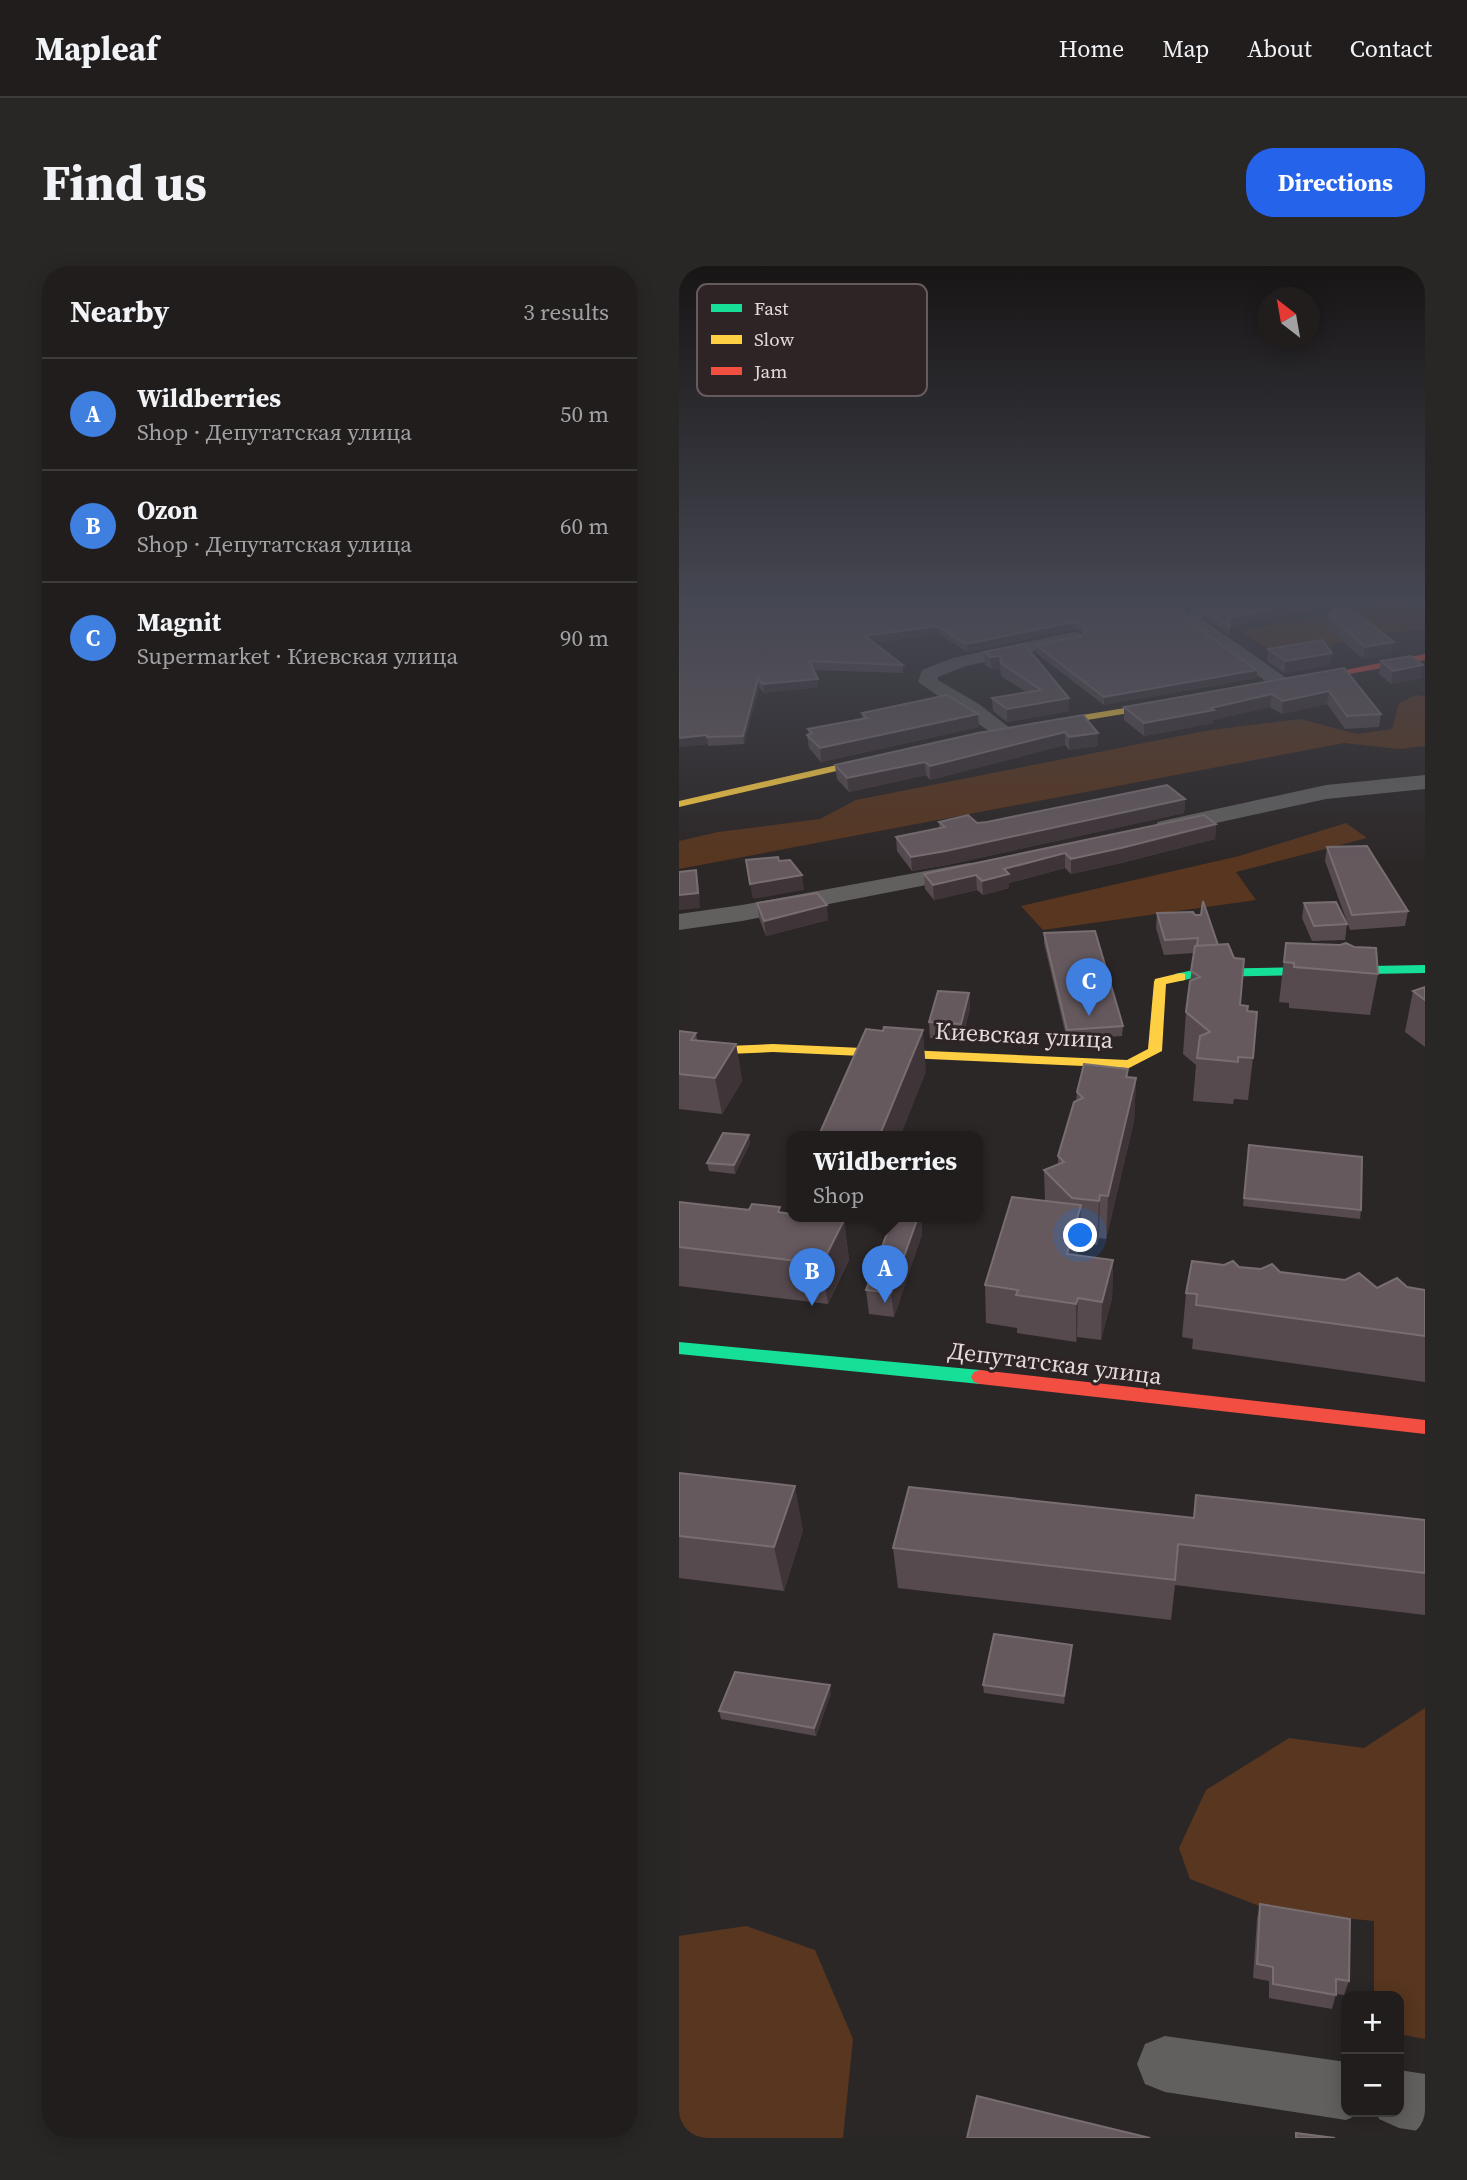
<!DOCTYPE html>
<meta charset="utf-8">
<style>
:root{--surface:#211d1d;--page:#292626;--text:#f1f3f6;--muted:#a2a2a4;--line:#3e3b3b;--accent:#2563eb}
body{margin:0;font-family:"Source Serif 4",serif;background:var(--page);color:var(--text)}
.controls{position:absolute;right:21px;bottom:21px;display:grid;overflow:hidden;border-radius:14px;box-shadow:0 4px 18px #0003}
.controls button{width:63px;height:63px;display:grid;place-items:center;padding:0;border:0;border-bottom:2px solid var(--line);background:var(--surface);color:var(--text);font:35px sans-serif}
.compass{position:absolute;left:578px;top:21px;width:63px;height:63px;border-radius:50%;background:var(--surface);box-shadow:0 4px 18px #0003;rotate:329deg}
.you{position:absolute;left:402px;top:970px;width:24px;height:24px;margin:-18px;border:5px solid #fff;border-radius:50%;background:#1a73e8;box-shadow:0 0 0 10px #1a73e833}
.badge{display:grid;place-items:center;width:46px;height:46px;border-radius:50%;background:var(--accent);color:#fff;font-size:23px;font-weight:700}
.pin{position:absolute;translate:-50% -58px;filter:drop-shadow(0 2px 4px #0008)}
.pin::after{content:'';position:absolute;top:37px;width:24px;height:21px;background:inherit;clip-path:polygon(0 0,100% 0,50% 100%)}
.popup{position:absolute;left:108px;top:865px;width:196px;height:91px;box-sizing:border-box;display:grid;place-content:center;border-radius:14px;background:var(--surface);filter:drop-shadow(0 2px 5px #0005);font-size:23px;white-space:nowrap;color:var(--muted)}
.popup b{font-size:26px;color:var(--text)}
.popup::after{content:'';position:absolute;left:50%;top:100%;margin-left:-14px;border:14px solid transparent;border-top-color:var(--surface)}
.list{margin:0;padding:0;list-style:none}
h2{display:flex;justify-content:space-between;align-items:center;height:91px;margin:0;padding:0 28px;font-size:30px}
h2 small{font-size:23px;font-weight:400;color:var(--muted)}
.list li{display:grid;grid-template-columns:46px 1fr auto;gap:21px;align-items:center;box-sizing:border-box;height:112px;padding:0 28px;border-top:2px solid var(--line)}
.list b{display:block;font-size:26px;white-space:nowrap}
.list p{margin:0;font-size:23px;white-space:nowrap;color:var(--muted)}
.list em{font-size:23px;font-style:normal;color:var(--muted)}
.map{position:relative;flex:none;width:746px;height:1872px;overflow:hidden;border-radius:28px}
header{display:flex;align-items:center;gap:42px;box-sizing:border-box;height:98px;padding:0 35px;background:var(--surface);border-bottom:2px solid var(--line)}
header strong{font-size:33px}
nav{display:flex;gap:38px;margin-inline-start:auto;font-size:24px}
.intro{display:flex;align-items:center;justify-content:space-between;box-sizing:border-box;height:168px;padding:0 42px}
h1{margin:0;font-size:49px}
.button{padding:18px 32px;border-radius:28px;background:var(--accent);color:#fff;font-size:24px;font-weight:700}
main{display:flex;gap:42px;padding:0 42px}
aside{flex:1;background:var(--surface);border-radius:28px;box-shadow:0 4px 18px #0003}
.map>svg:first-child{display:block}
.green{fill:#58361f}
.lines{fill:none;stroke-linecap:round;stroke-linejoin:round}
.street{fill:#62605f;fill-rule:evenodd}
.fast{fill:#16e098;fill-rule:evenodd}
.slow{fill:#ffcf43;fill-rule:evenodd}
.jam{fill:#f24e42;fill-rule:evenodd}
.wall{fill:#564a4f}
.shaded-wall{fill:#3f3538}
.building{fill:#65595e;stroke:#786e71;stroke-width:2}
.labels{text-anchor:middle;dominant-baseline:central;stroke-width:6;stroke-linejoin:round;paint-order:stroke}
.street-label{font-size:24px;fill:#e2dadb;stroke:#2f2425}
.key{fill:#2f2425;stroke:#655b5c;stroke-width:2}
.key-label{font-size:19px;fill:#e2dadb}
</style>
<header>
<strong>Mapleaf</strong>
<nav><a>Home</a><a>Map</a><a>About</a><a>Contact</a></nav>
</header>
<div class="intro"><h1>Find us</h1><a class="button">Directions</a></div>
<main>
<aside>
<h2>Nearby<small>3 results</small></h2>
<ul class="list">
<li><span class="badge" style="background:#3f7fe0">A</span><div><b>Wildberries</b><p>Shop · Депутатская улица</p></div><em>50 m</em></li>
<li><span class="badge" style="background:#3f7fe0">B</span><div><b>Ozon</b><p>Shop · Депутатская улица</p></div><em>60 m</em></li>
<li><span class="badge" style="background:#3f7fe0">C</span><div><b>Magnit</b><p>Supermarket · Киевская улица</p></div><em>90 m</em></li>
</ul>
</aside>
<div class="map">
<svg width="746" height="1872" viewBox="0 0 746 1872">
<rect width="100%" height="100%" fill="#2c2727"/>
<g class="green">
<path d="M712,337H746L745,363L684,370L623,389H599L561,365Z"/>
<path d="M737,429L746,430V480L720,483L665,477L0,603V575L39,566L141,553L177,534L531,464L621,453L678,468L713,463L720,437Z"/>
<path d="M667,557L688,572L557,606L577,634L364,664L342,640L560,590Z"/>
<path d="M746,1442V1773L720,1768V1730H695V1655L593,1645L511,1613L500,1582L527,1524L610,1472L685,1482Z"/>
<path d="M67,1660L136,1684L174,1773L164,1872H0V1670Z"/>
</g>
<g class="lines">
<g class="street">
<path d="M540,337H581L578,341L527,349L523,353L609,413L612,417L609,421H595L511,362L505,352L516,341Z"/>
<path d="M395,366L401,367L404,371L401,375L287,400L259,411V414L300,438L331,462L334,466L331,470H317L239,416L243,404L274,392Z"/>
<path d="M746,509V523L647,533L487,568L479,566L475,561L479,556L487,554L647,519Z"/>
<path d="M290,597L299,599L302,604L299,609L63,655L0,664V648L63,639Z"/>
<path d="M486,1770L667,1796V1846H686L667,1854L486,1826L466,1818L458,1798L466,1778Z"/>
<path d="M720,1804L746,1808V1866L720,1862L700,1853L697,1846H720Z"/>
</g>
<g class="fast">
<path d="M746,699V707L519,711L501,715L495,711L496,708L519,703Z"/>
<path d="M0,1076L301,1104L307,1106L310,1111L307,1116L301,1118L0,1088Z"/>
</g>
<g class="slow">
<path d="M495,434L498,435V439L354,463L349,460L354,457Z"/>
<path d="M206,488L210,489V493L0,541V535Z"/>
<path d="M501,707L506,708V714L487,718L483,785L450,802L94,786L0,790V782L94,778L448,794L469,783L475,716L476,713Z"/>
</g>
<g class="jam">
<path d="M746,388V394L616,418L611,415Z"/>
<path d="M301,1104L746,1154V1168L301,1118L295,1116L292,1111L295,1106Z"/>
</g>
</g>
<g class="wall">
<path d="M30,337H524L516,338L506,350L510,356L578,404V412L425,439L357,387V379L402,370L404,367L401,364L394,363L288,386L260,368L195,377L224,399V407L134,404L139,421L85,427L80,421L65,478L29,480V478L0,481L23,344Z"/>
<path d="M573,337H681L669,340L713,388L684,393L648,361L650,349L656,342L647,338L551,360V369L527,353L528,345Z"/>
<path d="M727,337H746V346Z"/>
<path d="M345,378L390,445L328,456L314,445L313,432L347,426L322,410L321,402L312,403L306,399L305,386Z"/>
<path d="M589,383L651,399L605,407L588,395Z"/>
<path d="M702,395L742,412L712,418L700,408Z"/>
<path d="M665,402L702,448L700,461L666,463L648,438L603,448L591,441L534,454V457L465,470L445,454V441Z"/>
<path d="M183,447L300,461L142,496L130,482L128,469L130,468L129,463L183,452Z"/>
<path d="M404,449L419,467V480L390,484L386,479L251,514L247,509L170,526L158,513L156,499Z"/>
<path d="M506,533L505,547L268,599L233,605L218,585L217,571L260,562V556L298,557Z"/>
<path d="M537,558L536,573L442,597L392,608L386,602L330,617V622L304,629L298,624L255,634L246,623L245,608Z"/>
<path d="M648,581L729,645L726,660L671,664L646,595Z"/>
<path d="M78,637L149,654L87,670L80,652Z"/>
<path d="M625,637L668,658L666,674L633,675L623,652Z"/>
<path d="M478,647L516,649L539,679L561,739L568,745L574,792L569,834L555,833L554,838L514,835L517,799L504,788L507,746L515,687L485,689L477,662Z"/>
<path d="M365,667L444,760L443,770L388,774L365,677Z"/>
<path d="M607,677L675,681L699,708L691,749L610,742V737L600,736Z"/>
<path d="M746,721V781L726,766L734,725Z"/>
<path d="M290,727L291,742L283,774L251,772L250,756Z"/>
<path d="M0,765L17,767L18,774L57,778L63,815L43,848L0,843Z"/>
<path d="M449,803V811L457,812L455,855L427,973L420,972L418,979L401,977L398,989L434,994L433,1032L422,1074L398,1071L397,1076L338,1067V1062L307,1057L306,1019L366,935L365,904L379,899V890L397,835L398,826Z"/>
<path d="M71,877L56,908L30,905L28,897Z"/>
<path d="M570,879L682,944L681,953L564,940Z"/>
<path d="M0,936L102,946L165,954L170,994L149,1038L0,1020Z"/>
<path d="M214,951H242L243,968L215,1051L190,1048L187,1024Z"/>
<path d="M560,1001L601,1006L698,1022L728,1021L746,1024V1116L513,1083L514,1073L503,1071L507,1027Z"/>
<path d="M0,1207L124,1264L105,1325L0,1312Z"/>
<path d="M515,1252L746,1254V1349L496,1319L492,1354L219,1322L214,1282Z"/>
<path d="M393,1387L385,1438L305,1427L304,1419Z"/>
<path d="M152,1427L137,1470L42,1453L40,1445Z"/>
<path d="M581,1638L670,1715L665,1729L657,1728L653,1743L590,1732V1715L574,1712L578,1653Z"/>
</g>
<g class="shaded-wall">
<path d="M511,337H524L516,338L503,353V346Z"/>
<path d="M618,337H647L549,360L550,352Z"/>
<path d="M658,337H681L657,342Z"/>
<path d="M395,356L394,363L288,386L287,378Z"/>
<path d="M259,360L260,368L187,378L186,370Z"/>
<path d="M715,376L713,388L684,393L686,381Z"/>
<path d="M653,387L651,399L605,407L607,395Z"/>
<path d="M321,390V402L312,403V391Z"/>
<path d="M744,399L742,412L712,418L714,405Z"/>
<path d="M578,404V412L425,439V431Z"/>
<path d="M79,413L80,421L65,478L64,470Z"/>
<path d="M139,413V421L85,427L84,418Z"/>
<path d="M650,425L648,438L603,448L604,435Z"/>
<path d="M593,428L591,441L534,454V457L465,470V457Z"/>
<path d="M390,432V445L328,456V443Z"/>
<path d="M299,448L300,461L142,496L141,482Z"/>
<path d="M386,466V479L251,514V500Z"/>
<path d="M419,467V480L390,484V471Z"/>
<path d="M28,469L29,478L0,481V472Z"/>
<path d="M246,496L247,509L170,526L168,512Z"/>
<path d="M506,533L505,547L268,599L233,605L232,591Z"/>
<path d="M537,558L536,573L442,597L392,608V593Z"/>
<path d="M386,587V602L330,617V622L304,629L303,615L325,603Z"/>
<path d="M17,604L20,619L21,642L0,644V629Z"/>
<path d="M123,609L125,624L74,633L71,618Z"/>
<path d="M297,609L298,624L255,634L254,619Z"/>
<path d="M148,639L149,654L87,670L85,655Z"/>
<path d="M290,727L291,742L283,774L282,758Z"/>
<path d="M244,764L247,806L221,871H200Z"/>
<path d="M57,778L63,815L43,848L36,812Z"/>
<path d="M457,812L455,855L427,973L429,930Z"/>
<path d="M70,869L71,877L56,908L55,899Z"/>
<path d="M421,929L420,972L418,979L420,935Z"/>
<path d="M402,939L401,977L388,1026V988Z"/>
<path d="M239,951H242L243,968L215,1051L212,1027Z"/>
<path d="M165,954L170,994L149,1038L143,998Z"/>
<path d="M434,994L433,1032L422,1074L423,1036Z"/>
<path d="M399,1032L398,1071L397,1076V1038Z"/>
<path d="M116,1220L124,1264L105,1325L95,1281Z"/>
<path d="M393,1379V1387L385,1438V1430Z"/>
<path d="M151,1419L152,1427L137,1470L135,1462Z"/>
</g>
<g class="building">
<path d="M0,337H22L23,344L30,337H511L503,346L510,356L578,404L425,431L357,379L402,370L407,363L402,357L395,356L287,378L259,360L186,370L224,399L130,395L139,413L84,418L79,413L64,470L28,471V469L0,472Z"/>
<path d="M573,337H618L550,352L551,361L528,345Z"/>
<path d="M660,337H665L715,376L686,381L650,349Z"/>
<path d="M643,374L653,387L607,395L589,383Z"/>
<path d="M345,378L390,432L328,443L313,432L362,424L322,397L321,390L312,391L305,386Z"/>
<path d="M732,390L744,399L714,405L702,395Z"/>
<path d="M665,402L702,448L668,450L650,425L604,435L593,428L532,442L535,444L465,457L445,441Z"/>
<path d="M268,429L299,448L141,482L128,469L133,467L129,463L188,452L183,447Z"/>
<path d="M404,449L419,467L390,471L386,466L251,500L246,496L168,512L156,499L299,467Z"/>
<path d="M488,519L506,533L267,585L232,591L217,571L266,561L260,556L289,549L298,557L308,556Z"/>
<path d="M525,549L537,558L442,582L392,593L386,587L325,603L330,608L303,615L297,609L254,619L245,608Z"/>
<path d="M688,580L729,645L673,649L648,581Z"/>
<path d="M99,591L100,595L111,594L123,609L71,618L67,594Z"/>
<path d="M17,604L19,627L0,629V606Z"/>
<path d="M138,627L148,639L85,655L78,637Z"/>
<path d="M524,635L539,679L518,680L519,672L486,674L478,647L514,646L516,649H522Z"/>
<path d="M657,636L668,658L635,660L625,637Z"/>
<path d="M416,665L444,760L388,764L365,667Z"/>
<path d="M607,677L661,679L667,677L675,681L697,682L699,708L615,701V697L605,696Z"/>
<path d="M549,678L555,692L565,693L561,739L569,740L568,745L578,746L574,792L559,791V796L518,792L521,770L531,766L507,746L511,715L521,711L512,705L516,680Z"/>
<path d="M746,721V734L734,725Z"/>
<path d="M259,725L290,727L282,758L250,756Z"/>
<path d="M205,761L244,764L200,871H139L187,763L204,765Z"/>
<path d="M0,765L17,767L12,774L57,778L36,812L0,808Z"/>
<path d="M405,798L449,803L447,811L457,812L429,930L421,929L420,935L393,932L365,904L385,896L379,890L395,836L404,832L398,826Z"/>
<path d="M44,867L70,869L55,899L28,897Z"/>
<path d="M570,879L683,891L682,944L565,932Z"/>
<path d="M333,931L402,939L388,988L434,994L423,1036L399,1032L397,1038L337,1029L339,1024L306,1019Z"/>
<path d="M0,936L70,944L73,938L101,941L99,946L113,948V951H142L165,954L143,998L0,981Z"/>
<path d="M214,951H239L212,1027L187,1024Z"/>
<path d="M513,995L545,999L554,995L560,1001L582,1003L593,998L601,1006L666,1014L680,1007L698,1022L718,1012L728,1021L746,1024V1070L517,1039L518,1028L507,1027Z"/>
<path d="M0,1207L116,1220L95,1281L0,1270Z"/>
<path d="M230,1221L515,1252L517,1229L746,1254V1307L499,1278L496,1314L214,1282Z"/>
<path d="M315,1368L393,1379L385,1430L304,1419Z"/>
<path d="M56,1406L151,1419L135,1462L40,1445Z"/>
<path d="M581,1638L671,1653L670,1715L657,1713V1729L594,1718V1701L578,1698Z"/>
<path d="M298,1830L471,1872H288Z"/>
<path d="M617,1867L656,1872H617Z"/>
</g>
<linearGradient id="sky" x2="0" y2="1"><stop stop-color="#181515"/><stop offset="0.56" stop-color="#454752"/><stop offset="1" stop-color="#454752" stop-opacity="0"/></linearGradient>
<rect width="746" height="599" fill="url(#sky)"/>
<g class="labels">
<g class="street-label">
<text transform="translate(345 769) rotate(3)">Киевская улица</text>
<text transform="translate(376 1097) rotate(7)">Депутатская улица</text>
</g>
</g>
<rect x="18" y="18" width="230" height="112" rx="10" class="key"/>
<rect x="32" y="38" width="31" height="8" fill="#16e098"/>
<rect x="32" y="69" width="31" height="9" fill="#ffcf43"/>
<rect x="32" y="101" width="31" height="8" fill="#f24e42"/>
<g class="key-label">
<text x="75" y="49">Fast</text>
<text x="75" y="80">Slow</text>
<text x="75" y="112">Jam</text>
</g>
</svg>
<div class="controls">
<button>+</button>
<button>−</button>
</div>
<svg class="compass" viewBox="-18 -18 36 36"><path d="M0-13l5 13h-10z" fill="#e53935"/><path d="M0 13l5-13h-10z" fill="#a2a2a4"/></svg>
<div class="you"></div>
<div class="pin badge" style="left:206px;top:1037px;background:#3f7fe0">A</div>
<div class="popup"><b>Wildberries</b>Shop</div>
<div class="pin badge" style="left:133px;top:1040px;background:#3f7fe0">B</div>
<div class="pin badge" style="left:410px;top:750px;background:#3f7fe0">C</div>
</div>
</main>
